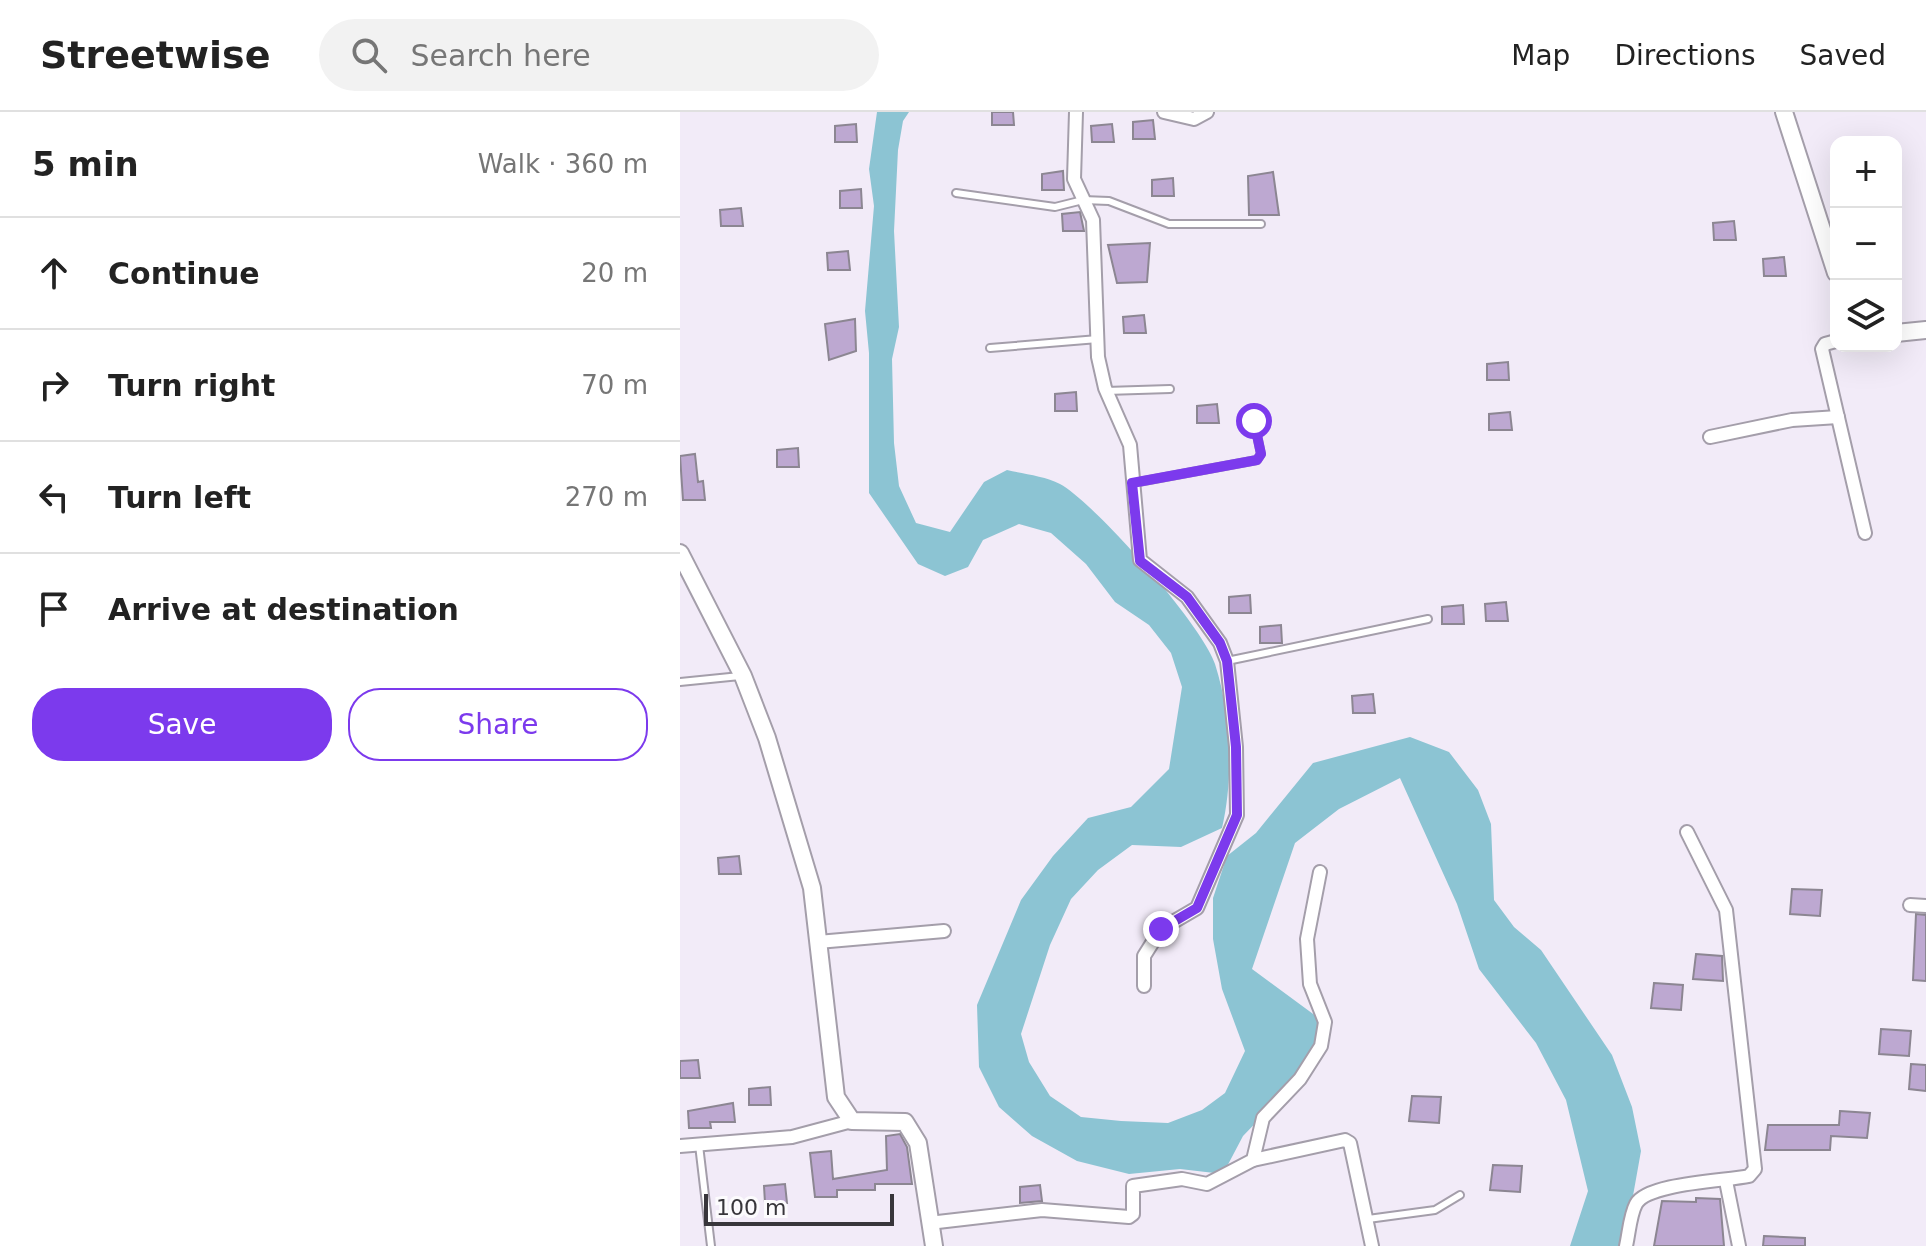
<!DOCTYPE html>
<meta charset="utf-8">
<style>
:root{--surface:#fff;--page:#f2f2f2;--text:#222;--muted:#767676;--line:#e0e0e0;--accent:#7c3aed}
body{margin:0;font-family:"DejaVu Sans",sans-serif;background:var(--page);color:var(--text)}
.controls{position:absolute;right:24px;top:24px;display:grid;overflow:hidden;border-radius:16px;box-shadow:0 8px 32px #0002}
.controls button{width:72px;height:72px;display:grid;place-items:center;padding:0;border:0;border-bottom:2px solid var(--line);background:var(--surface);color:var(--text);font:40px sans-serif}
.scale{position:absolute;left:24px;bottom:20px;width:190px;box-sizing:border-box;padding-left:8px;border:4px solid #38363b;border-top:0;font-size:22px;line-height:28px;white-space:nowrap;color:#38363b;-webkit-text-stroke:6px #fcfbfd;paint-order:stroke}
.stop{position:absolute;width:24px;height:24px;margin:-18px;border:6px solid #7c3aed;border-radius:50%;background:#fff}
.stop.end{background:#7c3aed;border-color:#fff;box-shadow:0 2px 8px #0008}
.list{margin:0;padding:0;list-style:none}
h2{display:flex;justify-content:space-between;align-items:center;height:104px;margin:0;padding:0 32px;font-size:34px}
h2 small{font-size:26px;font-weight:400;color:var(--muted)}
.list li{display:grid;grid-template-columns:52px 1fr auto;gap:24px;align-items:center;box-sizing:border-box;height:112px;padding:0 32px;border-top:2px solid var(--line)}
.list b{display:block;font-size:30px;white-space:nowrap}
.list em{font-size:26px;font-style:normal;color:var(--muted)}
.actions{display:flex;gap:16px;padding:24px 32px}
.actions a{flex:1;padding:18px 0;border:2px solid var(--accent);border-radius:32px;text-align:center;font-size:28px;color:var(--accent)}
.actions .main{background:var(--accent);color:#fff}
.icon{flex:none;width:44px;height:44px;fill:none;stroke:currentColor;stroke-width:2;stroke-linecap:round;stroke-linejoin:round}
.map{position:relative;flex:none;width:1246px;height:1134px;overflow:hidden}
header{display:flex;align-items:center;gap:48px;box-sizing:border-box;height:112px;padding:0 40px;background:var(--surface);border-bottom:2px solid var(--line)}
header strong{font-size:38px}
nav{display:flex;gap:44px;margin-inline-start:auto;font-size:28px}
.search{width:560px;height:72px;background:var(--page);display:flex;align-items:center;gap:20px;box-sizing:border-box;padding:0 28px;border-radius:44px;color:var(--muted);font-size:30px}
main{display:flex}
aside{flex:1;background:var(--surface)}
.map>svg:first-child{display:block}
.water{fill:#8cc4d3}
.building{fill:#bda8d1;stroke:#8c8692;stroke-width:2}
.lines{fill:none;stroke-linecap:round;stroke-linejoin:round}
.service-casing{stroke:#a49eaa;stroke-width:10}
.minor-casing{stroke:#a49eaa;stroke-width:16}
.tertiary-casing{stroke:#a49eaa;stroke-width:20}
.service{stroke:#fff;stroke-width:6}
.minor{stroke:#fff;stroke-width:12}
.tertiary{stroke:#fff;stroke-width:16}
.route{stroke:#7c3aed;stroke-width:10}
</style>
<header>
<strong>Streetwise</strong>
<div class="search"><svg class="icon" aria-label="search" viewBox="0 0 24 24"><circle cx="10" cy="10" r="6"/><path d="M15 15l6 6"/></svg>Search here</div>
<nav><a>Map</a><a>Directions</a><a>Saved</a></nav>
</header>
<main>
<aside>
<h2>5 min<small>Walk · 360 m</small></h2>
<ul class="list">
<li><svg class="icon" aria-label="ahead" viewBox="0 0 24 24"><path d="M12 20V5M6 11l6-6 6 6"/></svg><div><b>Continue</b></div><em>20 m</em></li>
<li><svg class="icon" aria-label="right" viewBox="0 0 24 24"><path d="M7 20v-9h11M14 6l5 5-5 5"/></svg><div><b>Turn right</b></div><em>70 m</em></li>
<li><svg class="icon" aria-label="left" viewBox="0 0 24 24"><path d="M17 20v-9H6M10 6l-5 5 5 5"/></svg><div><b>Turn left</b></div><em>270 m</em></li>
<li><svg class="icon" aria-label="arrive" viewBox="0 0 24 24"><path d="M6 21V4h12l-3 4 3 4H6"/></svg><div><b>Arrive at destination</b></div></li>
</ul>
<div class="actions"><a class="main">Save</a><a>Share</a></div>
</aside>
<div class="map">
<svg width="1246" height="1134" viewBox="0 0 1246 1134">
<rect width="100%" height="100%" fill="#f2ebf8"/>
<path class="water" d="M197,0H229L223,9L218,38L214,119L219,215L212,247L214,331L219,374L236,411L270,420L304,370L327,358C344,362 365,364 380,372C415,391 523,514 535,552C551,602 554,665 542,716L501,735L452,733L418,758L391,787L370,833L341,922L349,950L370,984L401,1005L441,1009L488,1011L522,998L545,981L565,939L542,877L533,827V786L547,744L576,721L633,651L730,625L769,640L798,678L811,712L814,788L834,815L861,838L932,943L952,995L961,1039L944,1134H890L908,1079L886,988L856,931L799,857L777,792L720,666L659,697L615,731L572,857L644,910L617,968L563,1024L543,1062L500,1057L449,1062L397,1049L352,1024L319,995L299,955L297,893L341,788L373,744L408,706L451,695L489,657L502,575L491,541L469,513L435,490L406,452L371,421L339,412L303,428L288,455L265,464L238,452L189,381V241L185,199L194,94L189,57Z"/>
<g class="building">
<path d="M312,0H333L334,13H312Z"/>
<path d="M473,8L475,27H453V10Z"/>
<path d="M176,12L177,30H155V14Z"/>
<path d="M432,12L434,30H412L411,14Z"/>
<path d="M383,59L384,78H362V62Z"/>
<path d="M593,60L599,103H569L568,64Z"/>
<path d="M493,66L494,84H472V68Z"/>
<path d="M181,77L182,96H160V79Z"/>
<path d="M61,96L63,114H41L40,98Z"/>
<path d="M400,100L404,119H383L382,102Z"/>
<path d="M1054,109L1056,128H1034L1033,111Z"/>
<path d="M470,131L467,170L437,171L428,133Z"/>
<path d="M168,139L170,158H148L147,141Z"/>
<path d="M1104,145L1106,164H1084L1083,147Z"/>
<path d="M464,203L466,221H444L443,205Z"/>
<path d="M175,207L176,239L149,248L145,212Z"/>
<path d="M828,250L829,268H807V252Z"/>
<path d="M396,280L397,299H375V282Z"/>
<path d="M537,292L539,311H517V294Z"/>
<path d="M830,300L832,318H809V302Z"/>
<path d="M118,336L119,355H97V338Z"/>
<path d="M15,342L18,370L23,369L25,388H3L0,344Z"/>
<path d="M570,483L571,501H549V485Z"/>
<path d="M826,490L828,509H806L805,492Z"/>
<path d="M783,493L784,512H762V495Z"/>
<path d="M601,513L602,531H580V515Z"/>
<path d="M693,582L695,601H673L672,584Z"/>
<path d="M59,744L61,762H39L38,746Z"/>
<path d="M1112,777L1142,778L1140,804L1110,802Z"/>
<path d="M1236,802L1246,803V869L1233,868Z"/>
<path d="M1016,842L1042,844L1043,869L1013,867Z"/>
<path d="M974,871L1003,873L1001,898L971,896Z"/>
<path d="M1201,917L1231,919L1229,944L1199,942Z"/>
<path d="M18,948L20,966H0V949Z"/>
<path d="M1231,952L1246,953V979L1229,977Z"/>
<path d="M90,975L91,993H69V977Z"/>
<path d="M732,984L761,985L759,1011L729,1009Z"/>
<path d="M53,991L55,1010H30L31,1016H9L8,999Z"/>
<path d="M1160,999L1190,1001L1187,1026L1151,1024L1150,1038H1085L1088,1013H1159Z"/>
<path d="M220,1022L227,1035L232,1072H195V1078H157V1085H135L130,1041L151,1039L153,1067L207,1058L206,1024Z"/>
<path d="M813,1053L842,1054L840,1080L810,1078Z"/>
<path d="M105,1072L107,1091H85L84,1074Z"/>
<path d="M360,1073L362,1089L340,1091V1075Z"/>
<path d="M1016,1086L1040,1087L1044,1134H974L982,1089L1016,1090Z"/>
<path d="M1084,1124L1125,1126V1134H1083Z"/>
</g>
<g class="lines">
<g class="service-casing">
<g id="service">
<path d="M276,81L375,95L403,88L429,89L489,112H581"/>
<path d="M310,236L418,227"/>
<path d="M426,279L490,277"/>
<path d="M453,371L577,348L581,342L574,309"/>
<path d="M547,549L748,507"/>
<path d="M0,570L60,564"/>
<path d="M19,1033L31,1134"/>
<path d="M688,1107L755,1098L780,1083"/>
</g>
</g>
<g class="minor-casing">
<g id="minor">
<path d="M396,0L394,67L413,108L418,245L425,276L450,333L460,448L507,485L540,531L547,549L556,635L557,703L517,796L481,817L464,844V874"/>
<path d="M484,0L514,7L527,0"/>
<path d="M1156,229L1145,232L1142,237L1185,421"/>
<path d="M1030,325L1112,308L1158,305"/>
<path d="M1230,793L1246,794"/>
<path d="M138,830L264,819"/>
<path d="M0,1034L112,1025L172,1009"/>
<path d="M573,1048L665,1028L670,1031L692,1134"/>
<path d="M1046,1069L1059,1134"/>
<path d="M249,1111L362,1098L449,1105L453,1102V1074L502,1067L527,1072L573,1048L583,1006L620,967L641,934L645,910L630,872L627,827L640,760"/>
<path d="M946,1134C949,1121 950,1103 956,1092C967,1071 1046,1069 1069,1064L1075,1057L1046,798L1007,720"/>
</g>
</g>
<g class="tertiary-casing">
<g id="tertiary">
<path d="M1104,0L1156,161"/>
<path d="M1216,221L1246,218"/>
<path d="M0,441L63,564L87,626L132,776L156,985L172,1009L225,1010L238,1031L254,1134"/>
</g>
</g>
<use href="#service" class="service"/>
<use href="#minor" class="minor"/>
<use href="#tertiary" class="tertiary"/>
</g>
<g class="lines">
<path class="route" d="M481,817L517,796L557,703L556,635L547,549L540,531L507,485L460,449L452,371L577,348L581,342L574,309"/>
</g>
</svg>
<div class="controls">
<button>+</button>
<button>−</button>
<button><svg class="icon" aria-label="layers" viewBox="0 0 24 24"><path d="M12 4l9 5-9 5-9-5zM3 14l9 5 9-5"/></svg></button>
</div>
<div class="scale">100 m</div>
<div class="stop" style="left:574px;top:309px"></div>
<div class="stop end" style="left:481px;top:817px"></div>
</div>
</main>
